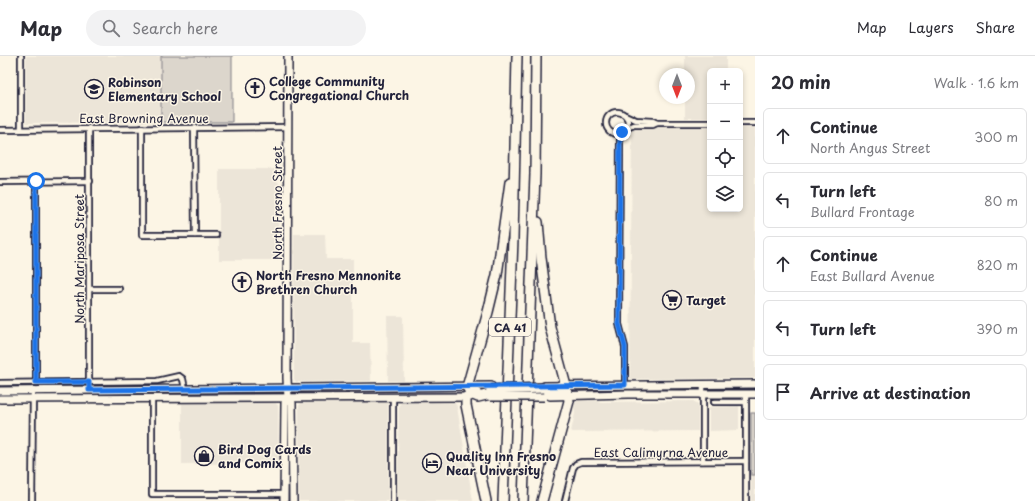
<!DOCTYPE html>
<meta charset="utf-8">
<style>
:root{--surface:#fff;--page:#f2f2f3;--text:#2b2b33;--muted:#7c7c81;--line:#e1e1e2}
body{margin:0;font-family:"Playpen Sans",sans-serif;background:var(--page);color:var(--text)}
.controls{position:absolute;right:12px;top:12px;display:grid;overflow:hidden;border-radius:6px;box-shadow:0 2px 6px #0003}
.controls button{width:36px;height:36px;display:grid;place-items:center;padding:0;border:0;border-bottom:1px solid var(--line);background:var(--surface);color:var(--text);font:20px sans-serif}
.compass{position:absolute;left:659px;top:12px;width:36px;height:36px;border-radius:50%;background:var(--surface);box-shadow:0 2px 6px #0003;rotate:180deg}
.stop{position:absolute;width:12px;height:12px;margin:-9px;border:3px solid #1a73e8;border-radius:50%;background:#fff}
.stop.end{background:#1a73e8;border-color:#fff;box-shadow:0 1px 4px #0008}
.list{margin:0;padding:0;list-style:none}
h2{display:flex;justify-content:space-between;align-items:center;height:52px;margin:0;padding:0 16px;font-size:17px}
h2 small{font-size:13px;font-weight:400;color:var(--muted)}
.list li{display:grid;grid-template-columns:26px 1fr auto;gap:12px;align-items:center;box-sizing:border-box;height:56px;margin:0 8px 8px;padding:0 8px;border:1px solid var(--line);border-radius:6px}
.list b{display:block;font-size:15px;white-space:nowrap}
.list p{margin:0;font-size:13px;white-space:nowrap;color:var(--muted)}
.list em{font-size:13px;font-style:normal;color:var(--muted)}
.icon{flex:none;width:22px;height:22px;fill:none;stroke:currentColor;stroke-width:2;stroke-linecap:round;stroke-linejoin:round}
.map{position:relative;flex:none;width:755px;height:445px;overflow:hidden}
header{display:flex;align-items:center;gap:24px;box-sizing:border-box;height:56px;padding:0 20px;background:var(--surface);border-bottom:1px solid var(--line)}
header strong{font-size:19px}
nav{display:flex;gap:22px;margin-inline-start:auto;font-size:14px}
.search{width:280px;height:36px;background:var(--page);display:flex;align-items:center;gap:10px;box-sizing:border-box;padding:0 14px;border-radius:22px;color:var(--muted);font-size:15px}
main{display:flex}
aside{flex:1;background:var(--surface)}
.map>svg:first-child{display:block}
.built{fill:#ece5d8}
.green{fill:#dcd6cc;stroke:#7f7c84}
.lines{fill:none;stroke-linecap:round;stroke-linejoin:round}
.minor-casing{stroke:#22223b;stroke-width:8}
.secondary-casing{stroke:#22223b;stroke-width:10}
.primary-casing{stroke:#22223b;stroke-width:10}
.motorway-casing{stroke:#22223b;stroke-width:12}
.minor{stroke:#fcf5e5;stroke-width:4.5}
.secondary{stroke:#fcf5e5;stroke-width:7}
.primary{stroke:#fcf5e5;stroke-width:7}
.motorway{stroke:#fcf5e5;stroke-width:9}
.primary-bridge-casing{stroke:#22223b;stroke-width:10;stroke-linecap:butt}
.motorway-bridge-casing{stroke:#22223b;stroke-width:12;stroke-linecap:butt}
.primary-bridge{stroke:#fcf5e5;stroke-width:7}
.motorway-bridge{stroke:#fcf5e5;stroke-width:9}
.route{stroke:#1a73e8;stroke-width:5}
.labels{text-anchor:middle;dominant-baseline:central;stroke-width:3;stroke-linejoin:round;paint-order:stroke}
.shield{fill:#fcf5e5;stroke:#63616e;stroke-width:1}
.shield-label{font-size:11px;font-weight:bold;fill:#22223b}
.poi-label{font-size:12px;font-weight:bold;fill:#22223b;stroke:#fcf5e5;text-anchor:start}
.street-label{font-size:12px;fill:#22223b;stroke:#fcf5e5}
</style>
<header>
<strong>Map</strong>
<div class="search"><svg class="icon" aria-label="search" viewBox="0 0 24 24"><circle cx="10" cy="10" r="6"/><path d="M15 15l6 6"/></svg>Search here</div>
<nav><a>Map</a><a>Layers</a><a>Share</a></nav>
</header>
<main>
<div class="map">
<svg width="755" height="445" viewBox="0 0 755 445">
<rect width="100%" height="100%" fill="#fcf5e5"/>
<filter id="ink" filterUnits="userSpaceOnUse"><feTurbulence type="fractalNoise" baseFrequency=".025" numOctaves="2"/><feDisplacementMap in="SourceGraphic" scale="8" xChannelSelector="R" yChannelSelector="G"/><feConvolveMatrix kernelMatrix="1 2 1 2 8 2 1 2 1" color-interpolation-filters="sRGB"/></filter>
<g filter="url(#ink)">
<g class="built">
<path d="M26,0H161V66L26,67Z"/>
<path d="M685,0H726V15H710V62H685V42H689V18H685Z"/>
<path d="M740,68H755V322L630,323L632,69H710V153H740Z"/>
<path d="M219,113H279L276,116V124L279,127L278,190L276,193V201L278,204H219Z"/>
<path d="M294,178H325L326,203H353V287H370L371,325L296,326L294,323Z"/>
<path d="M387,260H403L404,325H388Z"/>
<path d="M591,343L601,346L693,345L698,348V375L571,376L575,357L574,348L578,344Z"/>
<path d="M388,345V445H299V350L301,347Z"/>
<path d="M274,346L276,347L278,350V407L182,408V347Z"/>
<path d="M402,346L455,347L457,351L473,445H397L399,349Z"/>
<path d="M739,350V374L709,375V351Z"/>
<rect x="751" y="419" width="4" height="26"/>
</g>
<g class="green">
<rect x="161" y="0" width="71" height="66"/>
<rect x="751" y="357" width="4" height="62"/>
</g>
<g class="lines">
<g class="minor-casing">
<g id="minor">
<circle cx="617" cy="67" r="11"/>
<path d="M625,59L636,64L653,65L657,67H710"/>
<path d="M740,67H755"/>
<path d="M142,72V179H216"/>
<path d="M194,72L195,179"/>
<path d="M627,72L634,69H653L657,67"/>
<path d="M21,73V0"/>
<path d="M0,74L288,71"/>
<path d="M620,77L619,268L625,291V329"/>
<path d="M36,125V326"/>
<path d="M0,126L90,125"/>
<path d="M90,233H119"/>
<path d="M0,327L157,325L179,320L183,323L185,333"/>
<path d="M703,329V405"/>
<path d="M89,334V72"/>
<path d="M152,342V438H284"/>
<path d="M714,346H746"/>
<path d="M32,445L33,335"/>
<path d="M393,445V341"/>
<path d="M565,445L573,412L576,408L581,406L746,405"/>
<path d="M746,445V338"/>
</g>
</g>
<g class="secondary-casing">
<g id="secondary">
<path d="M288,0L287,322L288,342L292,347L293,445"/>
<path d="M284,445L285,347L288,342"/>
</g>
</g>
<g class="primary-casing">
<g id="primary">
<path d="M544,330L755,328"/>
<path d="M0,335L491,330"/>
<path d="M550,340L628,338H755"/>
<path d="M0,343L470,341"/>
</g>
</g>
<g class="motorway-casing">
<g id="motorway">
<path d="M538,166L541,202L550,271L566,330C562,338 552,336 544,336"/>
<path d="M476,336L466,341V349L486,445"/>
<path d="M491,338L478,341L471,338L467,331L488,256L497,219L510,126"/>
<path d="M503,445L513,183L517,0"/>
<path d="M523,445L535,118L536,0"/>
<path d="M542,445L569,345L568,337L560,330"/>
</g>
</g>
<use href="#minor" class="minor"/>
<use href="#secondary" class="secondary"/>
<use href="#primary" class="primary"/>
<use href="#motorway" class="motorway"/>
<g class="primary-bridge-casing">
<path id="primary-bridge" d="M491,341H544"/>
</g>
<g class="motorway-bridge-casing">
<path id="motorway-bridge" d="M491,334L544,332"/>
</g>
<use href="#primary-bridge" class="primary-bridge"/>
<use href="#motorway-bridge" class="motorway-bridge"/>
</g>
</g>
<g class="lines" filter="url(#ink)">
<path class="route" d="M36,125V326H89V334L625,329V291L619,268L620,77L622,76"/>
</g>
<defs>
<g id="church-ring" transform="scale(1)"><circle r="9.5" fill="#fcf5e5" stroke="#22223b" stroke-width="1.5"/><path d="M-1.2-6h2.4v3.5h3.3v2.4h-3.3V6h-2.4V-.1h-3.3v-2.4h3.3Z" fill="#22223b"/></g>
<g id="school-ring" transform="scale(1)"><circle r="9.5" fill="#fcf5e5" stroke="#22223b" stroke-width="1.5"/><path d="M0-5L7-2L0 1L-7-2ZM-4 1L0 2.5L4 1V4Q0 6-4 4Z" fill="#22223b"/></g>
<g id="supermarket-ring" transform="scale(1)"><circle r="9.5" fill="#fcf5e5" stroke="#22223b" stroke-width="1.5"/><path d="M-6-5.5h2.5l.6 2H6L4.5 2H-2.5L-4.4-4H-6ZM-1.5 3.2a1.3 1.3 0 1 0 .1 0ZM3 3.2a1.3 1.3 0 1 0 .1 0Z" fill="#22223b"/></g>
<g id="shop-ring" transform="scale(1)"><circle r="9.5" fill="#fcf5e5" stroke="#22223b" stroke-width="1.5"/><path d="M-5-2.5h2.3a2.7 3.5 0 0 1 5.4 0H5L5.5 6h-11ZM-1.5-2.5h3a1.5 2.3 0 0 0-3 0Z" fill="#22223b"/></g>
<g id="hotel-ring" transform="scale(1)"><circle r="9.5" fill="#fcf5e5" stroke="#22223b" stroke-width="1.5"/><path d="M-6-4.5h1.5V1H6V5H4.5V3h-9V5H-6ZM-4 0a1.8 1.8 0 1 1 3.6 0ZM.5 0V-2.5h3Q6-2.5 6 0Z" fill="#22223b"/></g>
</defs>
<g fill-rule="evenodd">
<use href="#church-ring" x="255" y="32"/>
<use href="#school-ring" x="94" y="33"/>
<use href="#church-ring" x="242" y="226"/>
<use href="#supermarket-ring" x="672" y="244"/>
<use href="#shop-ring" x="204" y="400"/>
<use href="#hotel-ring" x="432" y="407"/>
</g>
<g class="labels">
<rect class="shield" x="489" y="262" width="42" height="18" rx="3"/>
<g class="shield-label">
<text x="510" y="271">CA 41</text>
</g>
<g class="poi-label">
<text x="269" y="25">College Community<tspan x="269" dy="14">Congregational Church</tspan></text>
<text x="108" y="26">Robinson<tspan x="108" dy="14">Elementary School</tspan></text>
<text x="256" y="219">North Fresno Mennonite<tspan x="256" dy="14">Brethren Church</tspan></text>
<text x="686" y="244">Target</text>
<text x="218" y="393">Bird Dog Cards<tspan x="218" dy="14">and Comix</tspan></text>
<text x="446" y="400">Quality Inn Fresno<tspan x="446" dy="14">Near University</tspan></text>
</g>
<g class="street-label">
<text x="144" y="62">East Browning Avenue</text>
<text transform="translate(277 147) rotate(-90)">North Fresno Street</text>
<text transform="translate(79 203) rotate(-90)">North Mariposa Street</text>
<text x="661" y="396">East Calimyrna Avenue</text>
</g>
</g>
</svg>
<div class="controls">
<button>+</button>
<button>−</button>
<button><svg class="icon" aria-label="locate" viewBox="0 0 24 24"><circle cx="12" cy="12" r="6"/><path d="M12 2v4M12 18v4M2 12h4M18 12h4"/></svg></button>
<button><svg class="icon" aria-label="layers" viewBox="0 0 24 24"><path d="M12 4l9 5-9 5-9-5zM3 14l9 5 9-5"/></svg></button>
</div>
<svg class="compass" viewBox="-18 -18 36 36"><path d="M0-13l5 13h-10z" fill="#e53935"/><path d="M0 13l5-13h-10z" fill="#7c7c81"/></svg>
<div class="stop" style="left:36px;top:125px"></div>
<div class="stop end" style="left:622px;top:76px"></div>
</div>
<aside>
<h2>20 min<small>Walk · 1.6 km</small></h2>
<ul class="list">
<li><svg class="icon" aria-label="ahead" viewBox="0 0 24 24"><path d="M12 20V5M6 11l6-6 6 6"/></svg><div><b>Continue</b><p>North Angus Street</p></div><em>300 m</em></li>
<li><svg class="icon" aria-label="left" viewBox="0 0 24 24"><path d="M17 20v-9H6M10 6l-5 5 5 5"/></svg><div><b>Turn left</b><p>Bullard Frontage</p></div><em>80 m</em></li>
<li><svg class="icon" aria-label="ahead" viewBox="0 0 24 24"><path d="M12 20V5M6 11l6-6 6 6"/></svg><div><b>Continue</b><p>East Bullard Avenue</p></div><em>820 m</em></li>
<li><svg class="icon" aria-label="left" viewBox="0 0 24 24"><path d="M17 20v-9H6M10 6l-5 5 5 5"/></svg><div><b>Turn left</b></div><em>390 m</em></li>
<li><svg class="icon" aria-label="arrive" viewBox="0 0 24 24"><path d="M6 21V4h12l-3 4 3 4H6"/></svg><div><b>Arrive at destination</b></div></li>
</ul>
</aside>
</main>
